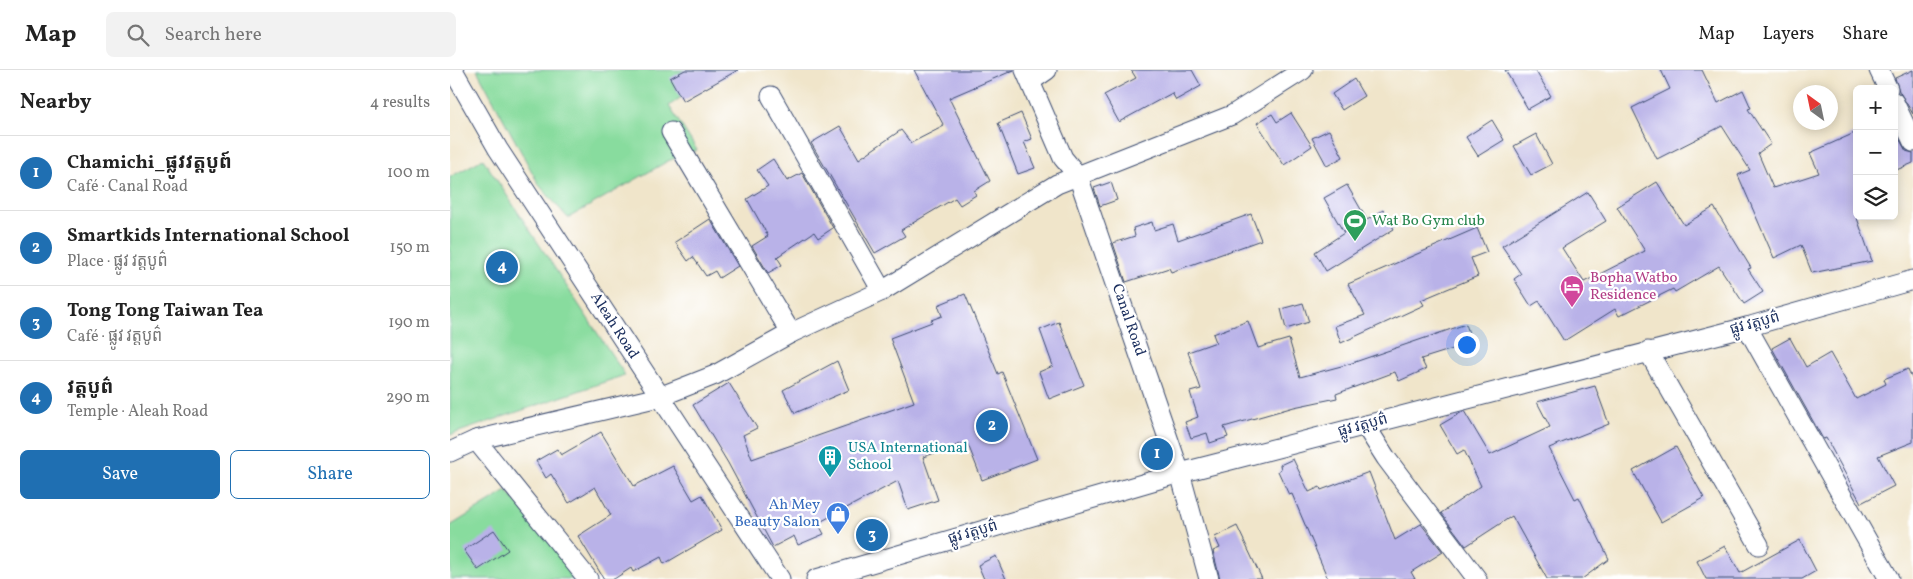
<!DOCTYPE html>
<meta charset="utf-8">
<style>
:root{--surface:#fff;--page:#f2f2f2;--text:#222;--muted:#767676;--line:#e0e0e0;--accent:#1f6fb2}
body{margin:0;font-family:Vollkorn,"Noto Sans Khmer",serif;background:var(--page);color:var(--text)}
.controls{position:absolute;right:15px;top:15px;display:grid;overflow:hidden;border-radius:8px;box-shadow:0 2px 12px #0003}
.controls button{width:45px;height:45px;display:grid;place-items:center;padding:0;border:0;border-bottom:1px solid var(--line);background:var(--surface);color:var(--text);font:25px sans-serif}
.compass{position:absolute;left:1343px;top:15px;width:45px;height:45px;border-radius:50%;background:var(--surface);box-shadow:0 2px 12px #0003;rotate:327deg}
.you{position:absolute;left:1016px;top:274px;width:18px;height:18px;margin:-12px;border:4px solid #fff;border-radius:50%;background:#1a73e8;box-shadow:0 0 0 8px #1a73e833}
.badge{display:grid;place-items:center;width:32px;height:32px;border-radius:50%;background:var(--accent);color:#fff;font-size:16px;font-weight:700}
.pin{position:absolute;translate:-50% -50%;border:2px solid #fff;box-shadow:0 1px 5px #0006}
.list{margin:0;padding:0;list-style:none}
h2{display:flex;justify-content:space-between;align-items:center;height:65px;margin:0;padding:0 20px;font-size:21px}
h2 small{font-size:16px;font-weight:400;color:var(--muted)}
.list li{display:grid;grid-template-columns:32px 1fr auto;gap:15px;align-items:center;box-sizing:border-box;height:75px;padding:0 20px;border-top:1px solid var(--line)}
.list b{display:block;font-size:19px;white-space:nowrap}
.list p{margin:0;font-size:16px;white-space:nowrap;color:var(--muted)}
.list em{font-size:16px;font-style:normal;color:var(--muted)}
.actions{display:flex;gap:10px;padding:15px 20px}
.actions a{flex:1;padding:11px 0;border:1px solid var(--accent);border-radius:8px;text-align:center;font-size:18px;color:var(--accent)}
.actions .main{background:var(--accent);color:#fff}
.icon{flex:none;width:28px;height:28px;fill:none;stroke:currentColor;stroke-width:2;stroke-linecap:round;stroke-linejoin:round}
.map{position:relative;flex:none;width:1463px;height:509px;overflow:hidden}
header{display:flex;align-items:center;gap:30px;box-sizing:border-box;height:70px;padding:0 25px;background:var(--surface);border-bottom:1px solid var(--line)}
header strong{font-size:24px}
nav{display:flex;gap:28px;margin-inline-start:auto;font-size:18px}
.search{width:350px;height:45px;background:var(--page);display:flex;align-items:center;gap:12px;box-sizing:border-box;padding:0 18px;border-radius:8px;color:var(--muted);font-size:19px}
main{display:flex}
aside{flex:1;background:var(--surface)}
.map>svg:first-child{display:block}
.green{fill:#88dc9e;stroke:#52867e}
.building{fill:#b9b2e8}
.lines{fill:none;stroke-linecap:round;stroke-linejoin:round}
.minor-casing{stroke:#3b4a6e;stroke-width:21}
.minor{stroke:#fff;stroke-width:19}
.labels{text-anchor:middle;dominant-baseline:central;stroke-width:4.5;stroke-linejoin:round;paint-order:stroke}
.leisure-label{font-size:15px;fill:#27864d;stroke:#fff;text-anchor:start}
.hotel-label{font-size:15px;fill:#b23c85;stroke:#fff;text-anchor:start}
.street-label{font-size:15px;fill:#1b2f5e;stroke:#fff}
.culture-label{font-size:15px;fill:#0d838f;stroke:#fff;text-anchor:start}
.shop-label{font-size:15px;fill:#366cbe;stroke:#fff;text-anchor:end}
</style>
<header>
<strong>Map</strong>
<div class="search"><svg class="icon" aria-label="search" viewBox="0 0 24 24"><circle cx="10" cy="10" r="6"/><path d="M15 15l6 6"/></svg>Search here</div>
<nav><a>Map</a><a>Layers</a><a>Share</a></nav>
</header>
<main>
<aside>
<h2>Nearby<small>4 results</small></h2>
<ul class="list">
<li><span class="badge">1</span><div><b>Chamichi_ផ្លូវវត្តបូព៍</b><p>Café · Canal Road</p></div><em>100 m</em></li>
<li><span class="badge">2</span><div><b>Smartkids International School</b><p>Place · ផ្លូវ វត្តបូព៌</p></div><em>150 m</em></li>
<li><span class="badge">3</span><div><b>Tong Tong Taiwan Tea</b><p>Café · ផ្លូវ វត្តបូព៌</p></div><em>190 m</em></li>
<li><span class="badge">4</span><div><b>វត្តបូព៌</b><p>Temple · Aleah Road</p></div><em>290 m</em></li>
</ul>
<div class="actions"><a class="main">Save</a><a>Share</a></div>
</aside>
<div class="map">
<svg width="1463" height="509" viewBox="0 0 1463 509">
<rect width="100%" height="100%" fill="#fff"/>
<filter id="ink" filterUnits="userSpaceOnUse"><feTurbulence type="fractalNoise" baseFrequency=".02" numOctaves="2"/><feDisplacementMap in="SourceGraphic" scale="10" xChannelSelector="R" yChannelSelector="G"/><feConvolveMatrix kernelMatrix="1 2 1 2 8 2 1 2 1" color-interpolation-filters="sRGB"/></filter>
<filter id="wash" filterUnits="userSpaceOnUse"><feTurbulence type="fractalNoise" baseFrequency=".0096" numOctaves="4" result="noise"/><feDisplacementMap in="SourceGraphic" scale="20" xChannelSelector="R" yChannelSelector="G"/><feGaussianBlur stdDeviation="1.12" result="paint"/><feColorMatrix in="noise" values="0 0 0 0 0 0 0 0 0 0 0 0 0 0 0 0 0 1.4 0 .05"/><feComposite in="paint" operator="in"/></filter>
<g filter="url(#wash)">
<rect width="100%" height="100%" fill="#f0e5ca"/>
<g class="green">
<path d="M27,0H268L219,36L247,80L218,91L118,148L89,115Z"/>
<path d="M33,89L175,305L0,365V107Z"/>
<path d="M57,421L131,509H0V456Z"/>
</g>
<g id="blocks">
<g class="building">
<path d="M235,0H288L233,31L220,8Z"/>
<path d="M464,0H564L499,28L540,111L524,121L526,125L510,135L505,128L451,160L455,166L425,183L361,73L390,56L409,89L451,60L461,73L494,56Z"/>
<path d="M681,0H742L751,16L726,30L722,23L669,52L654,25L686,8Z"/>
<path d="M1055,0H1085L1101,26L1078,39Z"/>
<path d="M1211,0H1252L1268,33L1293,20L1301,38L1298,39L1321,74L1308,83L1323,118L1369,103L1360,83L1407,62V148L1422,191L1362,203L1351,175L1324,188L1288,105L1300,100L1272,56L1207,89L1182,38L1220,19Z"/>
<path d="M1463,0V44L1449,21L1445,8Z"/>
<path d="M904,9L914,26L892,40L882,24Z"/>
<path d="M571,43L582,69L574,72L585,98L568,104L548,53Z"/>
<path d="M841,43L862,76L834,95L807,53L822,44L827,52Z"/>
<path d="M1042,50L1054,70L1028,86L1016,67Z"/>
<path d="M879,60L893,87L877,96L862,68Z"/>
<path d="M1086,64L1102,94L1081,105L1064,76Z"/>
<path d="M1450,70L1456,81L1463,83V93L1444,101V72Z"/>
<path d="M323,89L337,111L352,103L383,158L368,168L364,162L327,187L332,195L318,203L302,176L318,166L297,129L318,116L307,100Z"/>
<path d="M661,112L667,130L650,136L644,118Z"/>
<path d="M1207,112L1234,155L1264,137L1301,198L1298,199L1313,222L1294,234L1269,196L1225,222L1223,219L1169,246L1165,239L1114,271L1089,231L1081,236L1064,209L1071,204L1052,176L1138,122L1156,151L1112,178L1134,212L1195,181L1167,137Z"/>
<path d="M897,115L917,150L933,140L944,159L876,201L865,182L894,163L874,128Z"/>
<path d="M801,144L811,170L721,202L719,198L676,212L663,173L685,166L683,158L702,152L704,160L723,154L728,170Z"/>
<path d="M260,149L288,196L269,208L265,201L256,206L243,187L238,191L225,172Z"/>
<path d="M1027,158L1037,182L1021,188L1028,206L971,230L974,235L891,273L885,256L915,245L898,214Z"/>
<path d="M515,224L548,304L552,302L587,389L532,410L517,372L473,387L488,430L458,440L448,411L368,453L374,464L348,475L344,466L323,477L278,393L243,335L279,313L307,358L293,365L302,389L464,332L440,268L482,252L481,250L492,246L488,235Z"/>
<path d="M853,233L859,252L836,259L831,239Z"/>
<path d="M798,251L808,278L839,269L850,307L899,294L1016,254L1022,273L971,289L976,299L949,311L945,302L886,324L887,328L844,337L774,357L778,367L760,373L757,363L741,368L735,352L748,347L740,322L751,319L738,282L766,272L763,264Z"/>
<path d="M609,252L634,315L599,329L589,302L603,296L590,260Z"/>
<path d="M1340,268L1356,297L1380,283L1406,329L1436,314L1434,309L1458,299L1463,311V372L1428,386L1444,416L1411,433L1376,368L1373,369L1322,278Z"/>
<path d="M387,291L399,320L345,343L333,320Z"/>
<path d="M1145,316L1159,354L1099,378L1125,429L1129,427L1159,489L1132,509H1097L1062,446L1016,476L991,443L1031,416L1014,380L1007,384L990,355L1014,341L1040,385L1100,357L1087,332Z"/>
<path d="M151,362L184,416L223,396L243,430L252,425L272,460L214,494L211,487L183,502L181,498L164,509H154L128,466L161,445L145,417L119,433L101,404L96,408L86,391L107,379L111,385Z"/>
<path d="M1226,377L1254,428L1211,452L1183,401Z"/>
<path d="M843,389L859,422L870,417L871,420L919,402L945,470L971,454L993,482L961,502L965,509H878L842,424L839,425L828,401L831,399L830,395Z"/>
<path d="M787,456L812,509H770L763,481L770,478L765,467Z"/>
<path d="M44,460L58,480L28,500L14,480Z"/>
<path d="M1350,470L1366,501L1352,509H1256L1247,491L1275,476L1290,503Z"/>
<path d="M546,486L556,509H534L528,495Z"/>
</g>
</g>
</g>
<g filter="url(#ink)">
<use href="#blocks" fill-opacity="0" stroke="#3b4a6e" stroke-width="1"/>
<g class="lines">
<g class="minor-casing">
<g id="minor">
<path d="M3,0L48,79L330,509"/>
<path d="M575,0L613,88L628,106L730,403L759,509"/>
<path d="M1429,0L1438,19"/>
<path d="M581,11L597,0"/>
<path d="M321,26L432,221"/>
<path d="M1444,32L1463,72"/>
<path d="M221,62L341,263"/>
<path d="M1297,257L1439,509"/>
<path d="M1198,281L1309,475"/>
<path d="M915,355L936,388L1027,509"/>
<path d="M26,370L138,509"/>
<path d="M0,382L26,370L209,327L265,305L341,263L432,221L607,114L782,45L853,0"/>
<path d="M366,509L730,403L1297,257L1463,210"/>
</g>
</g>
<use href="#minor" class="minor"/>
</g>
</g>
<defs>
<g id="stadium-pin" transform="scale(1.25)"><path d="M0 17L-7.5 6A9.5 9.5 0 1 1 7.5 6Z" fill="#2e9e5b" stroke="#fff"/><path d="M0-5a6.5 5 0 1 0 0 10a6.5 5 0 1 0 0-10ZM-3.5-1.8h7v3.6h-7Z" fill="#fff"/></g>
<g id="hotel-pin" transform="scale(1.25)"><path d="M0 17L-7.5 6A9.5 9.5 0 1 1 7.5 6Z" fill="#d1479c" stroke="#fff"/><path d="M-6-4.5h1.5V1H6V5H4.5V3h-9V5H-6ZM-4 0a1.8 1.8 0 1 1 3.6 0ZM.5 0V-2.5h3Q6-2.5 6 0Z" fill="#fff"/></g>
<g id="building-pin" transform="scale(1.25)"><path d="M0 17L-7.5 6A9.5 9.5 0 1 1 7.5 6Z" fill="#0f9aa8" stroke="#fff"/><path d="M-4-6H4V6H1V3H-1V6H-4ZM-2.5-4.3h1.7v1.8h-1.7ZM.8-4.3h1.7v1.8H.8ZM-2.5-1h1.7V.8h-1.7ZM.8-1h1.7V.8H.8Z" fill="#fff"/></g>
<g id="shop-pin" transform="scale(1.25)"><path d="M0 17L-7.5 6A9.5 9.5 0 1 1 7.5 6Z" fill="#3f7fe0" stroke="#fff"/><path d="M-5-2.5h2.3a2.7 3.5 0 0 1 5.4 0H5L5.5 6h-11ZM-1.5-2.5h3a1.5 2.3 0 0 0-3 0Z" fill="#fff"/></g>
</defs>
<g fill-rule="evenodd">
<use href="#stadium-pin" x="905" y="151"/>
<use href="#hotel-pin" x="1122" y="217"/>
<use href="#building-pin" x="380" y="387"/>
<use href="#shop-pin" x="388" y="444"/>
</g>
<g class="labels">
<g class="leisure-label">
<text x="922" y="151">Wat Bo Gym club</text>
</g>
<g class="hotel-label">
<text x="1140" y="208">Bopha Watbo<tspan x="1140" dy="17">Residence</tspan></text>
</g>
<g class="street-label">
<text transform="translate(678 250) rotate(71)">Canal Road</text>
<text transform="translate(1305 254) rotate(-15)">ផ្លូវ វត្តបូព៌</text>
<text transform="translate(164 256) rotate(57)">Aleah Road</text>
<text transform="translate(913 356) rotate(-15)">ផ្លូវ វត្តបូព៌</text>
<text transform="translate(523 463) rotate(-16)">ផ្លូវ វត្តបូព៌</text>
</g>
<g class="culture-label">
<text x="398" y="378">USA International<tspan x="398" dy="17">School</tspan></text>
</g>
<g class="shop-label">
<text x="370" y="435">Ah Mey<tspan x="370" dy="17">Beauty Salon</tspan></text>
</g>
</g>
</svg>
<div class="controls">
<button>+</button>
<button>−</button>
<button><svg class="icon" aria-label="layers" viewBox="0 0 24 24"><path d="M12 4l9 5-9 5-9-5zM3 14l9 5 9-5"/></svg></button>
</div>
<svg class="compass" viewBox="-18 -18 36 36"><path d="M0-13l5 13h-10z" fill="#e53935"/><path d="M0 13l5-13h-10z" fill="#767676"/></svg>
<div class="you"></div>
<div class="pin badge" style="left:707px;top:384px">1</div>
<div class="pin badge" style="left:542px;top:356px">2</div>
<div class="pin badge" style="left:422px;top:465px">3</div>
<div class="pin badge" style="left:52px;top:197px">4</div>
</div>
</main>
